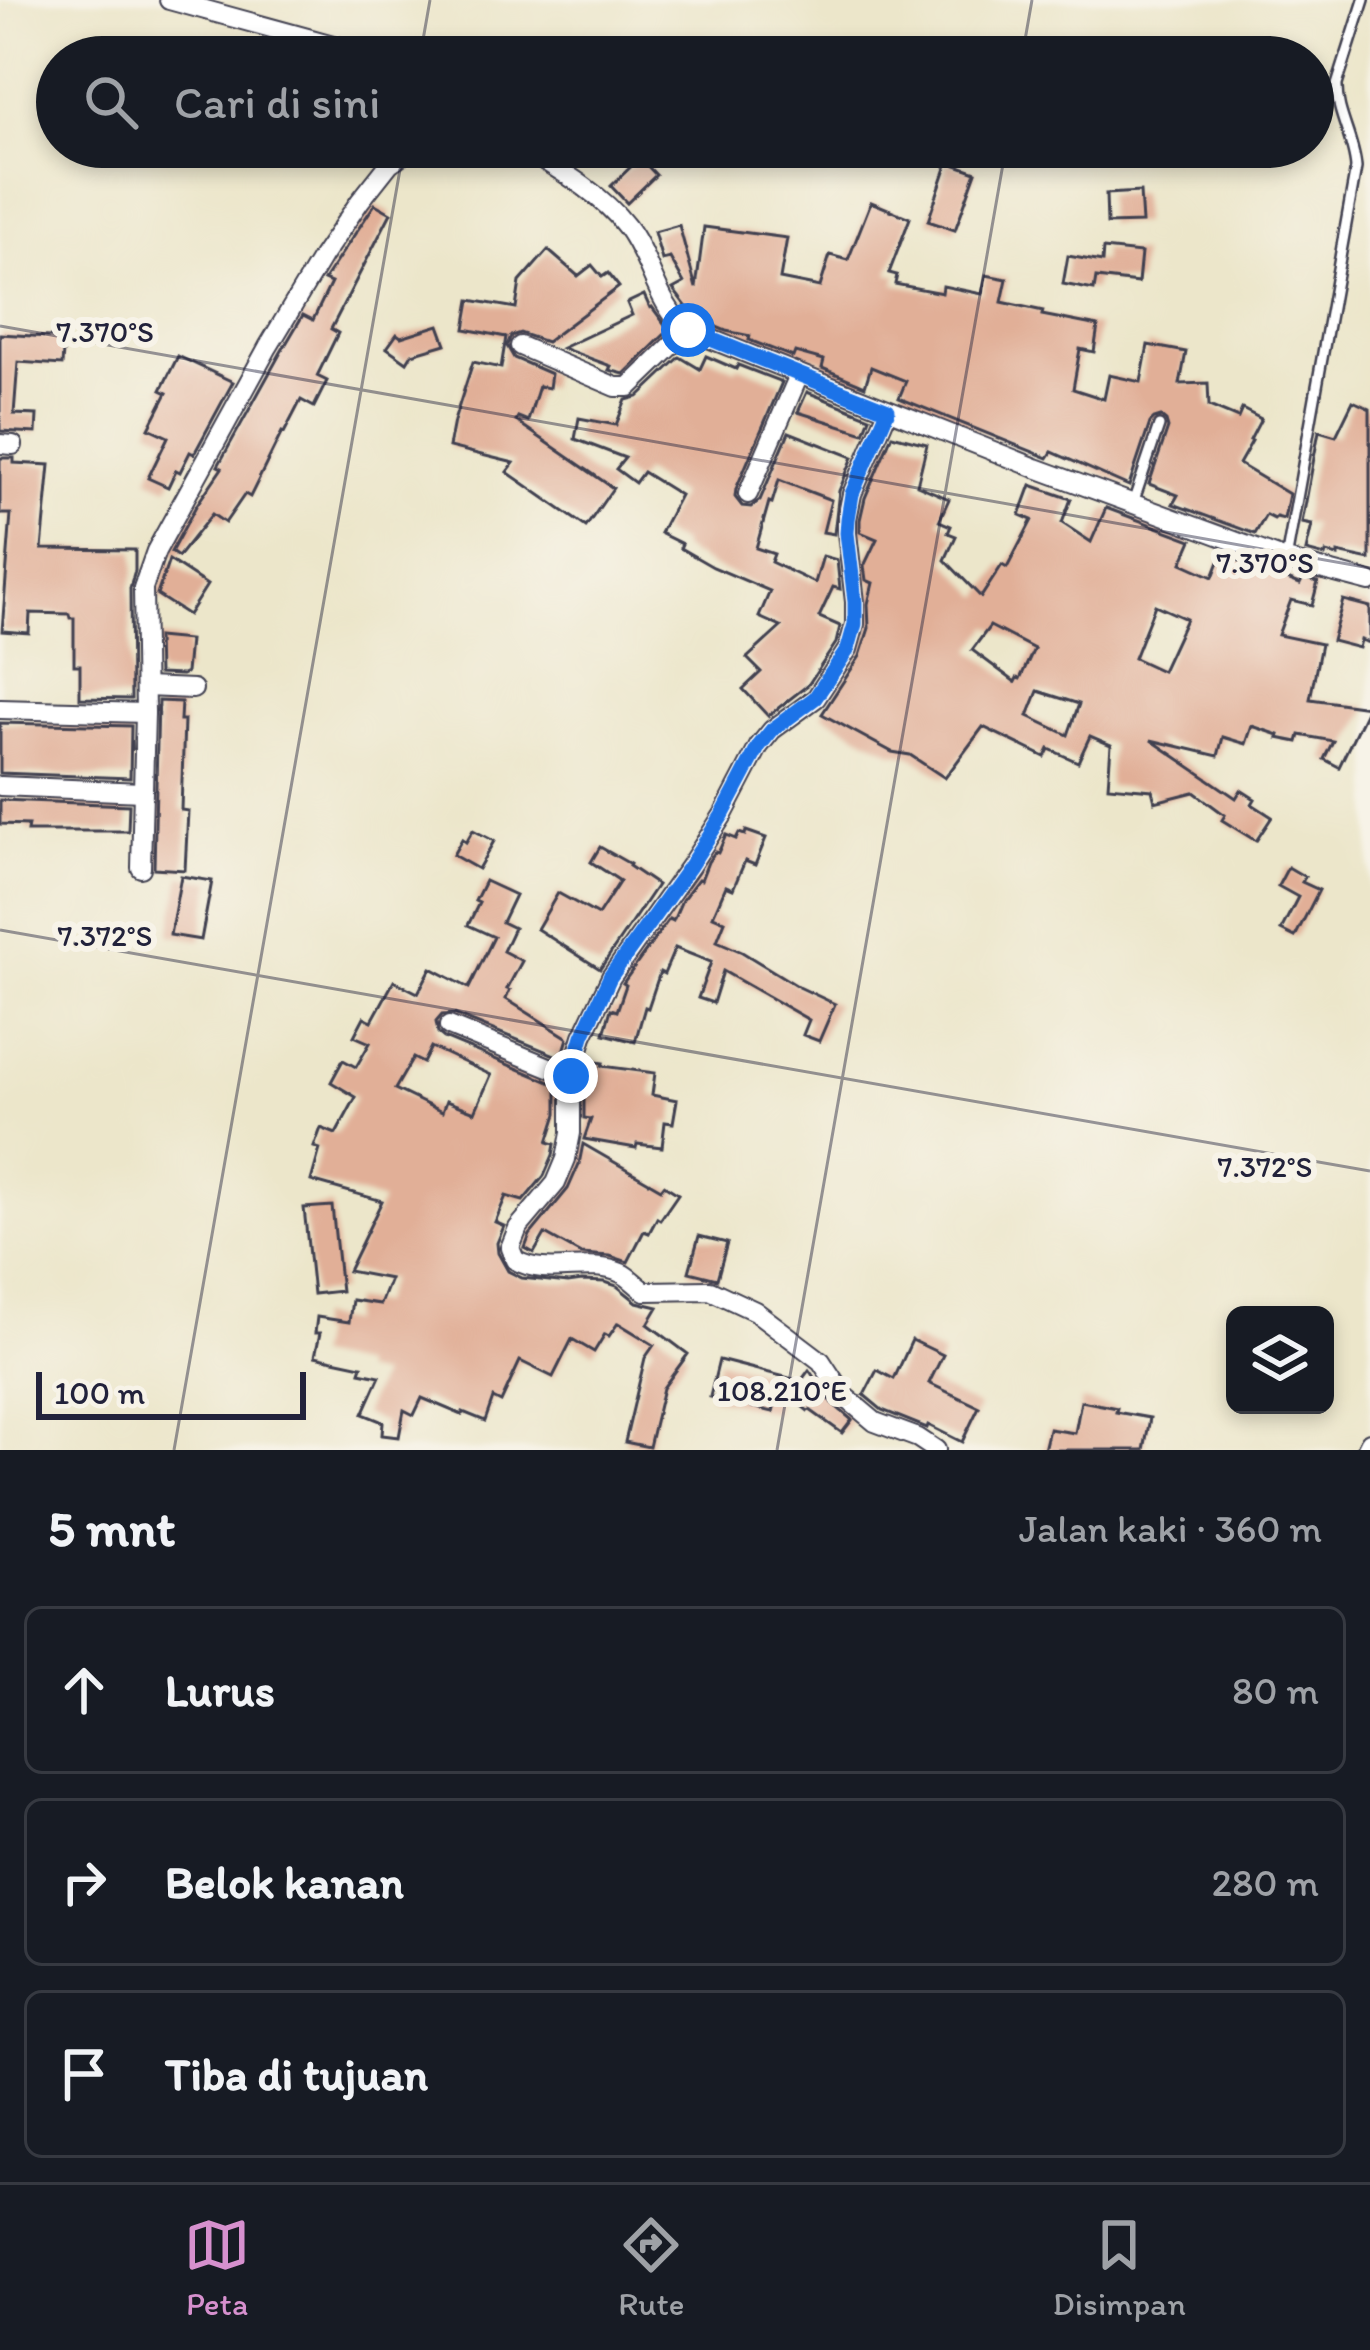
<!DOCTYPE html>
<html lang="id">
<meta charset="utf-8">
<style>
:root{--surface:#171b24;--page:#242831;--text:#f1f3f6;--muted:#9ea1a6;--line:#363941;--accent:#d690ce}
body{margin:0;font-family:Itim,sans-serif;background:var(--page);color:var(--text)}
.controls{position:absolute;right:36px;bottom:36px;display:grid;overflow:hidden;border-radius:18px;box-shadow:0 6px 18px #0003}
.controls button{width:108px;height:108px;display:grid;place-items:center;padding:0;border:0;border-bottom:3px solid var(--line);background:var(--surface);color:var(--text);font:60px sans-serif}
.scale{position:absolute;left:36px;bottom:30px;width:270px;box-sizing:border-box;padding-left:12px;border:6px solid #22223b;border-top:0;font-size:33px;line-height:42px;white-space:nowrap;color:#22223b;-webkit-text-stroke:9px #f7f3e8;paint-order:stroke}
.stop{position:absolute;width:36px;height:36px;margin:-27px;border:9px solid #1a73e8;border-radius:50%;background:#fff}
.stop.end{background:#1a73e8;border-color:#fff;box-shadow:0 3px 12px #0008}
.list{margin:0;padding:0;list-style:none}
h2{display:flex;justify-content:space-between;align-items:center;height:156px;margin:0;padding:0 48px;font-size:51px}
h2 small{font-size:39px;font-weight:400;color:var(--muted)}
.list li{display:grid;grid-template-columns:78px 1fr auto;gap:36px;align-items:center;box-sizing:border-box;height:168px;margin:0 24px 24px;padding:0 24px;border:3px solid var(--line);border-radius:18px}
.list b{display:block;font-size:45px;white-space:nowrap}
.list em{font-size:39px;font-style:normal;color:var(--muted)}
.icon{flex:none;width:66px;height:66px;fill:none;stroke:currentColor;stroke-width:2;stroke-linecap:round;stroke-linejoin:round}
.map{position:relative;flex:none;width:1370px;height:1450px;overflow:hidden}
.search{position:absolute;background:var(--surface);box-shadow:0 6px 18px #0003;left:36px;right:36px;top:36px;height:132px;display:flex;align-items:center;gap:30px;box-sizing:border-box;padding:0 42px;border-radius:66px;color:var(--muted);font-size:45px}
.sheet{height:732px;background:var(--surface)}
nav{display:flex;justify-content:space-around;align-items:center;box-sizing:border-box;height:168px;border-top:3px solid var(--line);background:var(--surface);font-size:33px;color:var(--muted)}
nav a{display:grid;justify-items:center;gap:6px}
nav .on{color:var(--accent)}
.map>svg:first-child{display:block}
.building{fill:#e1af97;fill-rule:evenodd}
.lines{fill:none;stroke-linecap:round;stroke-linejoin:round}
.lane-casing{stroke:#403f50;stroke-width:14}
.street-casing{stroke:#403f50;stroke-width:22}
.lane{stroke:#fff;stroke-width:9}
.street{stroke:#fff;stroke-width:18}
.route{stroke:#1a73e8;stroke-width:15}
.ticks{fill:none;stroke:#22223b;stroke-width:3;stroke-opacity:0.45}
.ticks-label{font-size:30px;text-anchor:middle;fill:#22223b;stroke:#f7f3e8;stroke-width:12;stroke-linejoin:round;paint-order:stroke}
</style>
<div class="map">
<svg width="1370" height="1450" viewBox="0 0 1370 1450">
<rect width="100%" height="100%" fill="#f7f3e8"/>
<filter id="ink" filterUnits="userSpaceOnUse"><feTurbulence type="fractalNoise" baseFrequency=".00833" numOctaves="2"/><feDisplacementMap in="SourceGraphic" scale="24" xChannelSelector="R" yChannelSelector="G"/><feConvolveMatrix kernelMatrix="1 2 1 2 8 2 1 2 1" color-interpolation-filters="sRGB"/></filter>
<filter id="wash" filterUnits="userSpaceOnUse"><feTurbulence type="fractalNoise" baseFrequency=".004" numOctaves="4" result="noise"/><feDisplacementMap in="SourceGraphic" scale="48" xChannelSelector="R" yChannelSelector="G"/><feGaussianBlur stdDeviation="2.7" result="paint"/><feColorMatrix in="noise" values="0 0 0 0 0 0 0 0 0 0 0 0 0 0 0 0 0 1.4 0 .05"/><feComposite in="paint" operator="in"/></filter>
<g filter="url(#wash)">
<rect width="100%" height="100%" fill="#ece6ca"/>
<g id="blocks">
<g class="building">
<path d="M640,158L656,175L627,203L611,186Z"/>
<path d="M948,162L976,172L955,230L928,221Z"/>
<path d="M1140,192L1142,223L1107,224L1106,194Z"/>
<path d="M871,202L910,218L889,273L897,275L895,284L942,293L943,286L982,294L986,275L1007,279L1002,302L1043,311L1042,315L1098,326L1094,352L1080,349L1073,389L1104,399L1109,375L1141,382L1148,345L1186,352L1180,384L1208,383L1209,406L1238,418L1242,409L1261,419L1250,440L1252,441L1239,464L1289,494L1284,519L1276,517L1274,519L1266,515L1255,534L1173,504L1178,495L1149,484L1168,428L1166,421L1161,417L1154,419L1150,423L1129,486L1052,452L1048,458L899,398L906,381L871,367L865,386L822,368L824,360L795,352L793,357L749,340L750,336L726,331L695,318L673,289L684,283L670,258L662,260L654,232L679,225L696,288L704,227L787,238L780,279L820,287L830,255L848,260Z"/>
<path d="M375,204L391,213L331,329L338,333L317,376L327,381L314,407L301,400L284,433L282,432L250,497L245,494L225,523L212,514L178,557L171,552L196,506L222,468L218,466L280,354L303,315L313,320L331,283L324,280Z"/>
<path d="M1103,249L1141,253L1138,283L1096,278L1094,290L1063,284L1068,256L1102,262Z"/>
<path d="M548,250L578,276L592,265L602,277L608,273L619,287L546,342L520,333L511,336L507,346L514,358L551,374L549,388L539,386L528,421L518,417L516,421L613,488L586,527L507,472L514,463L449,447L454,421L473,362L501,368L506,337L465,329L470,300L516,308L520,282Z"/>
<path d="M644,295L650,308L652,307L669,330L624,374L609,370L611,366L562,348L632,315L627,303Z"/>
<path d="M439,325L446,344L412,354L407,362L387,348L397,334L401,337Z"/>
<path d="M0,334L64,338L62,365L18,362L14,414L37,415L36,433L0,431Z"/>
<path d="M178,356L233,382L194,454L190,452L180,472L176,470L168,487L148,478L168,437L149,428L167,393L161,390Z"/>
<path d="M706,356L736,369L738,365L743,367L782,382L736,489L735,497L742,506L751,507L760,500L789,432L853,457L839,491L834,534L823,532L831,500L779,480L772,503L769,502L756,548L774,554L771,562L815,583L823,556L837,560L840,589L833,587L819,617L840,626L836,643L808,685L768,716L743,689L761,672L747,658L781,627L759,617L770,591L713,567L680,548L682,544L660,533L680,495L643,472L635,483L616,469L625,458L575,439L579,418L616,425L626,400L638,397L680,357L700,369Z"/>
<path d="M807,392L870,417L864,433L798,412Z"/>
<path d="M1353,401L1370,409V560L1338,553V556L1326,553L1325,556L1306,551L1312,525L1302,523L1319,431L1336,436Z"/>
<path d="M892,435L927,444L917,485L949,499L939,521L951,526L948,533L956,536L945,560L981,597L1002,565L1007,568L1032,520L1020,515L1031,485L1071,499L1062,523L1091,542L1106,508L1192,540L1182,563L1213,577L1222,554L1300,584L1303,578L1318,582L1312,605L1291,600L1278,635L1321,644L1310,699L1368,707L1339,767L1324,759L1333,741L1300,735L1298,742L1278,738L1279,735L1252,726L1246,744L1223,737L1218,756L1151,740L1236,798L1241,790L1255,799L1252,804L1272,817L1256,841L1222,820L1225,815L1194,792L1155,802L1152,790L1108,786L1111,745L1090,736L1078,762L1049,749L1045,757L983,727L945,778L910,755L892,752L822,714L860,656L869,628L868,604L873,583L866,580L864,566L877,539L860,532V520L865,498ZM1155,605L1186,619L1162,671L1134,658ZM990,626L1034,649L1020,679L1017,678L1015,682L972,650ZM1038,691L1079,704L1068,735L1028,716Z"/>
<path d="M0,458H14V463L50,465L42,549L135,550V571L130,588L131,699L80,698V665H74V618H70L69,614L30,613L29,633L2,631L11,514H0Z"/>
<path d="M169,560L207,585L188,615L157,595Z"/>
<path d="M1343,600L1370,607V643L1361,640L1359,648L1332,641Z"/>
<path d="M157,637L189,640L186,673L182,675L158,674Z"/>
<path d="M158,701L181,702L180,720H184L181,810L188,811L185,870L154,868Z"/>
<path d="M0,723L131,726L130,778L0,773Z"/>
<path d="M0,800L129,805L128,831H27L28,825L0,824Z"/>
<path d="M473,830L494,841L478,869L453,855L462,839L466,842Z"/>
<path d="M746,831L766,838L755,865L745,861L733,889L726,886L713,916L725,921L717,941L742,952L799,987L835,1004L819,1041L803,1035L809,1020L723,971L713,1003L698,998L711,962L675,948L664,974L660,972L648,1008L645,1007L635,1042L604,1034L611,1009L617,1011L626,985L623,983L669,919L673,921L682,900L698,879L701,880L708,862L715,852L718,853L726,835L736,839L739,833L745,835Z"/>
<path d="M600,847L630,864L629,866L657,885L600,969L537,929L558,893L598,915L620,881L591,862Z"/>
<path d="M1288,867L1305,877L1302,882L1319,890L1295,937L1281,930L1298,897L1278,886Z"/>
<path d="M181,876L212,881L201,940L170,935Z"/>
<path d="M485,881L515,895L502,922L514,928L503,951L522,961L507,989L510,990L506,999L568,1038L562,1058L454,1014L442,1015L436,1022L438,1033L444,1038L557,1085V1114L548,1142L555,1144L553,1155L544,1176L523,1201L506,1196L495,1222L504,1226L497,1243L498,1253L508,1271L522,1278L568,1283L582,1281L605,1282L617,1286L637,1302L658,1307L648,1324L688,1354L663,1388L649,1447L625,1442L645,1358L654,1345L618,1323L609,1336L605,1334L594,1352L572,1339L553,1377L520,1361L501,1402L493,1398L485,1421L463,1412L462,1415L422,1398L414,1415L404,1410L399,1437L382,1435L383,1422L363,1414L380,1376L360,1372L362,1366L315,1356L320,1333H315L317,1317L349,1322L352,1300L380,1304L390,1279L348,1271L382,1201L311,1181L320,1149L314,1147L321,1128L336,1134L356,1097L331,1082L343,1060L356,1067L370,1043L354,1036L364,1017L372,1021L394,981L418,993L431,968L469,988L494,937L468,925L479,903L475,901ZM431,1047L491,1075L475,1112L446,1101L442,1112L395,1089L413,1058L423,1063Z"/>
<path d="M590,1061L603,1063L602,1066L655,1073L652,1095L677,1100L673,1123L665,1122L662,1147L637,1144L636,1148L584,1139L591,1119L584,1118V1078Z"/>
<path d="M583,1144L661,1189L664,1185L678,1194L660,1220L657,1218L649,1233L644,1231L628,1262L610,1256L581,1254L545,1234L534,1253L525,1248L530,1235L568,1189L579,1164Z"/>
<path d="M332,1206L341,1291L313,1294L304,1208Z"/>
<path d="M699,1236L727,1243L717,1279L689,1272Z"/>
<path d="M912,1340L943,1355L929,1383L979,1407L962,1442L928,1425L927,1428L882,1410L864,1395L877,1370L894,1379Z"/>
<path d="M719,1360L801,1381L809,1370L833,1404L852,1420L842,1433L810,1410L808,1411L779,1388L773,1412L710,1397Z"/>
<path d="M1081,1401L1117,1408L1116,1412L1150,1418L1144,1450H1044L1049,1429L1075,1433Z"/>
</g>
</g>
</g>
<g filter="url(#ink)">
<use href="#blocks" fill-opacity="0" stroke="#403f50" stroke-width="3"/>
<g class="lines">
<g class="lane-casing">
<g id="lane">
<path d="M1133,503L1159,426"/>
<path d="M1286,560L1356,168C1354,139 1336,113 1337,85L1364,0"/>
</g>
</g>
<g class="street-casing">
<g id="street">
<path d="M169,0L377,57"/>
<path d="M522,147C558,169 601,193 626,226C651,258 656,305 688,330L1036,468L1286,560L1370,582"/>
<path d="M520,346L616,387H629L688,330"/>
<path d="M888,410L852,494L847,519V533L855,602V624L848,649L816,698L772,730L759,746L723,815L690,866L611,977L583,1036L571,1076V1133L566,1159L556,1183L518,1228L510,1248L515,1260C548,1279 588,1258 621,1273C630,1277 637,1286 645,1291L710,1290L755,1311L821,1361L844,1396L875,1422L918,1438L936,1450"/>
<path d="M0,444L13,445"/>
<path d="M748,494L799,375"/>
<path d="M145,687L193,689"/>
<path d="M0,709L145,713"/>
<path d="M0,786L142,792"/>
<path d="M141,868L145,713L143,588L156,551L268,347L322,257L360,201L390,163L413,147"/>
<path d="M449,1026L571,1076"/>
<path d="M1366,1450L1370,1442"/>
</g>
</g>
<use href="#lane" class="lane"/>
<use href="#street" class="street"/>
</g>
</g>
<g class="lines" filter="url(#ink)">
<path class="route" d="M571,1076L583,1036L610,977L690,866L723,814L759,746L772,730L815,698L848,649L855,624V602L847,533L848,519L852,494L888,410L688,330"/>
</g>
<path class="ticks" d="M420,57L430,0M1022,57L1032,0M0,326L1370,568M0,930L1370,1171M174,1450L404,147M777,1450L1006,147"/>
<g class="ticks-label">
<text x="105" y="342">7.370°S</text>
<text x="1265" y="573">7.370°S</text>
<text x="105" y="946">7.372°S</text>
<text x="1265" y="1177">7.372°S</text>
<text x="782" y="1401">108.210°E</text>
</g>
</svg>
<div class="controls">
<button><svg class="icon" aria-label="layers" viewBox="0 0 24 24"><path d="M12 4l9 5-9 5-9-5zM3 14l9 5 9-5"/></svg></button>
</div>
<div class="scale">100 m</div>
<div class="stop" style="left:688px;top:330px"></div>
<div class="stop end" style="left:571px;top:1076px"></div>
<div class="search"><svg class="icon" aria-label="search" viewBox="0 0 24 24"><circle cx="10" cy="10" r="6"/><path d="M15 15l6 6"/></svg>Cari di sini</div>
</div>
<section class="sheet">
<h2>5 mnt<small>Jalan kaki · 360 m</small></h2>
<ul class="list">
<li><svg class="icon" aria-label="ahead" viewBox="0 0 24 24"><path d="M12 20V5M6 11l6-6 6 6"/></svg><div><b>Lurus</b></div><em>80 m</em></li>
<li><svg class="icon" aria-label="right" viewBox="0 0 24 24"><path d="M7 20v-9h11M14 6l5 5-5 5"/></svg><div><b>Belok kanan</b></div><em>280 m</em></li>
<li><svg class="icon" aria-label="arrive" viewBox="0 0 24 24"><path d="M6 21V4h12l-3 4 3 4H6"/></svg><div><b>Tiba di tujuan</b></div></li>
</ul>
</section>
<nav>
<a class="on"><svg class="icon" aria-label="map" viewBox="0 0 24 24"><path d="M3 6l6-2 6 2 6-2v14l-6 2-6-2-6 2zM9 4v14M15 6v14"/></svg>Peta</a>
<a><svg class="icon" aria-label="directions" viewBox="0 0 24 24"><path d="M12 3l9 9-9 9-9-9zM9 14v-3h6M13 9l2 2-2 2"/></svg>Rute</a>
<a><svg class="icon" aria-label="saved" viewBox="0 0 24 24"><path d="M7 4h10v16l-5-4-5 4z"/></svg>Disimpan</a>
</nav>
